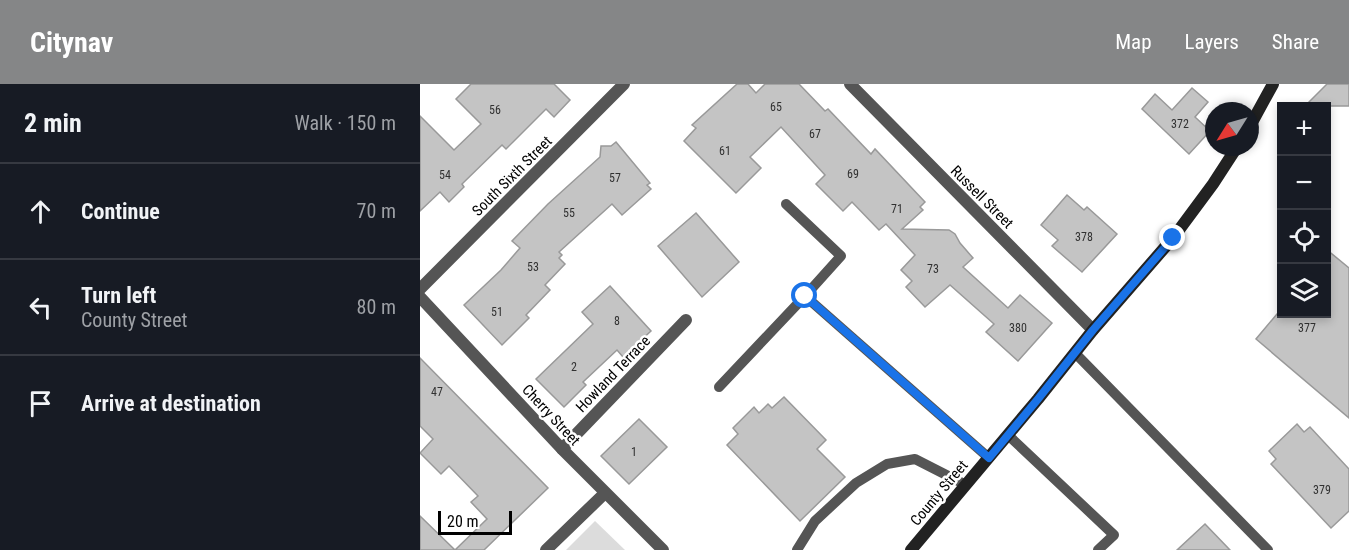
<!DOCTYPE html>
<meta charset="utf-8">
<style>
:root{--surface:#171b24;--page:#242831;--text:#f1f3f6;--muted:#9ea1a6;--line:#363941;--accent:#858687}
body{margin:0;font-family:"Roboto Condensed",sans-serif;background:var(--page);color:var(--text)}
.controls{position:absolute;right:18px;top:18px;display:grid;overflow:hidden;border-radius:0px;box-shadow:0 3px 9px #0003}
.controls button{width:54px;height:54px;display:grid;place-items:center;padding:0;border:0;border-bottom:2px solid var(--line);background:var(--surface);color:var(--text);font:30px sans-serif}
.compass{position:absolute;left:785px;top:18px;width:54px;height:54px;border-radius:50%;background:var(--surface);box-shadow:0 3px 9px #0003;rotate:233deg}
.scale{position:absolute;left:18px;bottom:15px;width:74px;box-sizing:border-box;padding-left:6px;border:3px solid #000;border-top:0;font-size:16px;line-height:21px;white-space:nowrap;color:#000;-webkit-text-stroke:4px #fff;paint-order:stroke}
.stop{position:absolute;width:18px;height:18px;margin:-14px;border:4px solid #1a73e8;border-radius:50%;background:#fff}
.stop.end{background:#1a73e8;border-color:#fff;box-shadow:0 2px 6px #0008}
.list{margin:0;padding:0;list-style:none}
h2{display:flex;justify-content:space-between;align-items:center;height:78px;margin:0;padding:0 24px;font-size:26px}
h2 small{font-size:20px;font-weight:400;color:var(--muted)}
.list li{display:grid;grid-template-columns:39px 1fr auto;gap:18px;align-items:center;box-sizing:border-box;height:96px;padding:0 24px;border-top:2px solid var(--line)}
.list b{display:block;font-size:22px;white-space:nowrap}
.list p{margin:0;font-size:20px;white-space:nowrap;color:var(--muted)}
.list em{font-size:20px;font-style:normal;color:var(--muted)}
.icon{flex:none;width:33px;height:33px;fill:none;stroke:currentColor;stroke-width:2;stroke-linecap:round;stroke-linejoin:round}
.map{position:relative;flex:none;width:929px;height:466px;overflow:hidden}
header{display:flex;align-items:center;gap:36px;box-sizing:border-box;height:84px;padding:0 30px;background:var(--accent);color:#fff}
header strong{font-size:28px}
nav{display:flex;gap:33px;margin-inline-start:auto;font-size:21px}
main{display:flex}
aside{flex:1;background:var(--surface)}
.map>svg:first-child{display:block}
.green{fill:#dcdcdc}
.building{fill:#c4c4c4;stroke:#999;stroke-width:1.5}
.lines{fill:none;stroke-linecap:round;stroke-linejoin:round}
.service{stroke:#555;stroke-width:10}
.minor{stroke:#555;stroke-width:12}
.tertiary{stroke:#555;stroke-width:12}
.secondary{stroke:#222;stroke-width:12}
.route{stroke:#1a73e8;stroke-width:8}
.labels{text-anchor:middle;dominant-baseline:central;stroke-width:5;stroke-linejoin:round;paint-order:stroke}
.number-label{font-size:12px;fill:#313131}
.street-label{font-size:15px;fill:#000;stroke:#fff}
</style>
<header>
<strong>Citynav</strong>
<nav><a>Map</a><a>Layers</a><a>Share</a></nav>
</header>
<main>
<aside>
<h2>2 min<small>Walk · 150 m</small></h2>
<ul class="list">
<li><svg class="icon" aria-label="ahead" viewBox="0 0 24 24"><path d="M12 20V5M6 11l6-6 6 6"/></svg><div><b>Continue</b></div><em>70 m</em></li>
<li><svg class="icon" aria-label="left" viewBox="0 0 24 24"><path d="M17 20v-9H6M10 6l-5 5 5 5"/></svg><div><b>Turn left</b><p>County Street</p></div><em>80 m</em></li>
<li><svg class="icon" aria-label="arrive" viewBox="0 0 24 24"><path d="M6 21V4h12l-3 4 3 4H6"/></svg><div><b>Arrive at destination</b></div></li>
</ul>
</aside>
<div class="map">
<svg width="929" height="466" viewBox="0 0 929 466">
<rect width="100%" height="100%" fill="#fff"/>
<path class="green" d="M175,437L205,466H146Z"/>
<g class="building">
<path d="M51,0H134L150,16L134,33L126,25L86,65L82,61L42,100L44,103L29,118L20,108L0,127V32L34,66L61,40L36,15Z"/>
<path d="M317,0H328L336,9L345,0H379L405,27L408,25L451,70L455,65L505,118L500,123L503,126L482,145L529,146L535,150L540,159L553,174L543,183L588,224L600,211L632,239L598,277L566,248L574,240L530,201L505,223L486,203L492,197L481,186L495,171L466,140L459,146L432,118L423,127L396,100L405,91L361,43L330,73L341,84L316,109L264,57L276,44L272,41Z"/>
<path d="M907,0H929V22H885Z"/>
<path d="M772,4L788,18L775,33L790,47L769,70L722,25L735,10L752,26Z"/>
<path d="M196,58L230,99L227,101L231,105L202,131L192,120L139,168L142,171L139,174L145,180L125,201L130,206L106,231L109,234L82,261L44,221L81,186L100,164L92,157L128,120L180,73L181,62H191Z"/>
<path d="M647,111L664,126L667,123L697,150L662,188L632,162L638,156L621,141Z"/>
<path d="M276,129L319,178L282,213L238,162Z"/>
<path d="M906,165L929,184V334L836,255L857,230H906Z"/>
<path d="M190,202L231,247L203,273L197,266L163,298L166,301L144,323L116,295L173,240L162,228Z"/>
<path d="M0,274L128,404L64,466H35L67,435L51,418L58,412L29,382L21,390L0,369L13,355L0,342Z"/>
<path d="M364,313L406,356L397,365L425,393L380,437L307,361L318,350L313,344L334,323L339,329L348,320L352,324Z"/>
<path d="M219,335L247,363L209,400L181,372Z"/>
<path d="M877,340L884,348L890,343L929,385V427L911,444L851,380L856,375L849,367Z"/>
<path d="M0,432L35,466H0Z"/>
<path d="M785,440L810,466H757Z"/>
</g>
<g class="lines">
<g class="service">
<path d="M366,120L421,172L385,212"/>
<path d="M655,269L848,466"/>
<path d="M299,303L385,212L569,374"/>
<path d="M588,351L694,451L678,466"/>
<path d="M377,466L395,437L436,399L467,380L495,375L546,401"/>
</g>
<g class="minor">
<path d="M430,0L673,246"/>
<path d="M0,213L142,365L243,466"/>
<path d="M142,365L266,236"/>
<path d="M126,466L185,409"/>
</g>
<path class="tertiary" d="M0,205L204,0"/>
<g class="secondary">
<path d="M830,42L853,0"/>
<path d="M491,466L618,315L673,246L753,154L793,100L817,63"/>
</g>
</g>
<g class="lines">
<path class="route" d="M385,212L569,374L618,315L673,246L753,154"/>
</g>
<g class="labels">
<g class="number-label">
<text x="356" y="23">65</text>
<text x="75" y="26">56</text>
<text x="760" y="40">372</text>
<text x="395" y="50">67</text>
<text x="305" y="67">61</text>
<text x="433" y="90">69</text>
<text x="25" y="91">54</text>
<text x="195" y="94">57</text>
<text x="477" y="125">71</text>
<text x="149" y="129">55</text>
<text x="664" y="153">378</text>
<text x="113" y="183">53</text>
<text x="513" y="185">73</text>
<text x="77" y="228">51</text>
<text x="197" y="237">8</text>
<text x="598" y="244">380</text>
<text x="887" y="244">377</text>
<text x="154" y="283">2</text>
<text x="17" y="308">47</text>
<text x="214" y="368">1</text>
<text x="902" y="406">379</text>
</g>
<g class="street-label">
<text transform="translate(92 92) rotate(-45)">South Sixth Street</text>
<text transform="translate(562 113) rotate(45)">Russell Street</text>
<text transform="translate(193 290) rotate(-46)">Howland Terrace</text>
<text transform="translate(131 331) rotate(47)">Cherry Street</text>
<text transform="translate(519 409) rotate(-50)">County Street</text>
</g>
</g>
</svg>
<div class="controls">
<button>+</button>
<button>−</button>
<button><svg class="icon" aria-label="locate" viewBox="0 0 24 24"><circle cx="12" cy="12" r="6"/><path d="M12 2v4M12 18v4M2 12h4M18 12h4"/></svg></button>
<button><svg class="icon" aria-label="layers" viewBox="0 0 24 24"><path d="M12 4l9 5-9 5-9-5zM3 14l9 5 9-5"/></svg></button>
</div>
<svg class="compass" viewBox="-18 -18 36 36"><path d="M0-13l5 13h-10z" fill="#e53935"/><path d="M0 13l5-13h-10z" fill="#9ea1a6"/></svg>
<div class="scale">20 m</div>
<div class="stop" style="left:385px;top:212px"></div>
<div class="stop end" style="left:753px;top:154px"></div>
</div>
</main>
